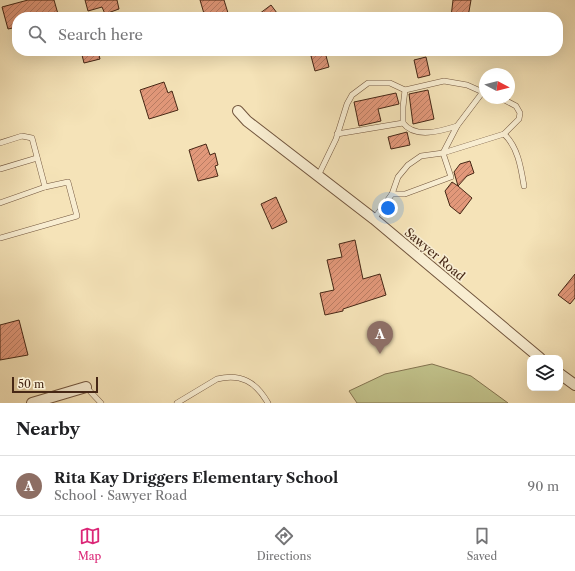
<!DOCTYPE html>
<meta charset="utf-8">
<style>
:root{--surface:#fff;--page:#f6f6f6;--text:#202124;--muted:#757577;--line:#e0e0e0;--accent:#db2777}
body{margin:0;font-family:"Libre Caslon Text",serif;background:var(--page);color:var(--text)}
.controls{position:absolute;right:12px;bottom:12px;display:grid;overflow:hidden;border-radius:8px;box-shadow:0 4px 16px #0002}
.controls button{width:36px;height:36px;display:grid;place-items:center;padding:0;border:0;border-bottom:1px solid var(--line);background:var(--surface);color:var(--text);font:20px sans-serif}
.compass{position:absolute;left:479px;top:68px;width:36px;height:36px;border-radius:50%;background:var(--surface);box-shadow:0 4px 16px #0002;rotate:97deg}
.scale{position:absolute;left:12px;bottom:10px;width:86px;box-sizing:border-box;padding-left:4px;border:2px solid #462715;border-top:0;font-size:11px;line-height:14px;white-space:nowrap;color:#462715;-webkit-text-stroke:3px #f8edd1;paint-order:stroke}
.you{position:absolute;left:388px;top:208px;width:14px;height:14px;margin:-10px;border:3px solid #fff;border-radius:50%;background:#1a73e8;box-shadow:0 0 0 6px #1a73e833}
.badge{display:grid;place-items:center;width:26px;height:26px;border-radius:50%;background:var(--accent);color:#fff;font-size:13px;font-weight:700}
.pin{position:absolute;translate:-50% -33px;filter:drop-shadow(0 1px 2px #0008)}
.pin::after{content:'';position:absolute;top:21px;width:14px;height:12px;background:inherit;clip-path:polygon(0 0,100% 0,50% 100%)}
.list{margin:0;padding:0;list-style:none}
h2{display:flex;justify-content:space-between;align-items:center;height:52px;margin:0;padding:0 16px;font-size:17px}
h2 small{font-size:13px;font-weight:400;color:var(--muted)}
.list li{display:grid;grid-template-columns:26px 1fr auto;gap:12px;align-items:center;box-sizing:border-box;height:60px;padding:0 16px;border-top:1px solid var(--line)}
.list b{display:block;font-size:15px;white-space:nowrap}
.list p{margin:0;font-size:13px;white-space:nowrap;color:var(--muted)}
.list em{font-size:13px;font-style:normal;color:var(--muted)}
.icon{flex:none;width:22px;height:22px;fill:none;stroke:currentColor;stroke-width:2;stroke-linecap:round;stroke-linejoin:round}
.map{position:relative;flex:none;width:575px;height:403px;overflow:hidden}
.search{position:absolute;background:var(--surface);box-shadow:0 4px 16px #0002;left:12px;right:12px;top:12px;height:44px;display:flex;align-items:center;gap:10px;box-sizing:border-box;padding:0 14px;border-radius:16px;color:var(--muted);font-size:15px}
.sheet{height:112px;background:var(--surface)}
nav{display:flex;justify-content:space-around;align-items:center;box-sizing:border-box;height:56px;border-top:1px solid var(--line);background:var(--surface);font-size:11px;color:var(--muted)}
nav a{display:grid;justify-items:center;gap:2px}
nav .on{color:var(--accent)}
.map>svg:first-child{display:block}
.garden{fill:#c1c28b;stroke:#847450}
.building{fill:url(#building-hatch);stroke:#462715}
.lines{fill:none;stroke-linecap:round;stroke-linejoin:round}
.service-casing{stroke:#72563e;stroke-width:6}
.minor-casing{stroke:#72563e;stroke-width:12}
.service{stroke:#f8edd1;stroke-width:5}
.minor{stroke:#f8edd1;stroke-width:10}
.labels{text-anchor:middle;dominant-baseline:central;stroke-width:3.5;stroke-linejoin:round;paint-order:stroke}
.street-label{font-size:12px;fill:#462715;stroke:#f8edd1}
</style>
<div class="map">
<svg width="575" height="403" viewBox="0 0 575 403">
<defs>
<pattern id="building-hatch" width="6" height="6" patternUnits="userSpaceOnUse"><rect width="6" height="6" fill="#e2987a"/><path d="M-1 1l2-2M0 6l6-6M5 7l2-2" fill="none" stroke="#b97c63"/></pattern>
</defs>
<rect width="100%" height="100%" fill="#f5e3b8"/>
<filter id="stains"><feTurbulence type="fractalNoise" baseFrequency=".005" numOctaves="4"/><feColorMatrix values="0 0 0 0 .2 0 0 0 0 .09 0 0 0 0 .02 0 0 0 .5 -.17"/></filter>
<radialGradient id="worn" r=".72"><stop offset=".6" stop-color="#630" stop-opacity="0"/><stop offset="1" stop-color="#630" stop-opacity=".3"/></radialGradient>
<path class="garden" d="M432,364L471,376L508,403H357L349,391L385,374Z"/>
<g class="building">
<path d="M28,0H54L58,14L48,17H17V27L8,29L2,7Z"/>
<path d="M85,0H117L119,9L105,14L102,7L88,11Z"/>
<path d="M200,0H224L228,13L216,17H205Z"/>
<path d="M453,0H471L468,17H451Z"/>
<path d="M271,5L280,17H255Z"/>
<path d="M81,51H98L100,59L84,63Z"/>
<path d="M325,52L329,67L315,71L311,56Z"/>
<path d="M426,57L430,75L418,78L414,60Z"/>
<path d="M164,82L168,93L172,91L178,110L149,119L140,90Z"/>
<path d="M428,90L434,119L413,124L409,94Z"/>
<path d="M396,93L399,104L378,109L381,121L359,126L354,102Z"/>
<path d="M407,132L410,145L391,149L388,137Z"/>
<path d="M206,144L210,155L215,153L218,165L215,166L218,176L198,181L189,150Z"/>
<path d="M470,161L474,173L467,176L458,186L472,198L460,214L450,206L445,191L452,182L458,186L454,172L460,164Z"/>
<path d="M276,197L287,222L272,229L261,204Z"/>
<path d="M355,240L363,279L380,274L386,295L343,309V311L325,315L320,293L334,290L327,260L342,257L339,244Z"/>
<path d="M575,274V298L570,304L558,295Z"/>
<path d="M19,320L28,355L0,360V325Z"/>
</g>
<g class="lines">
<g class="service-casing">
<g id="service">
<path d="M501,98L516,106L520,113L519,119L504,134"/>
<path d="M403,123C415,139 441,131 457,126"/>
<path d="M337,134L403,123V107L405,90"/>
<path d="M0,143L22,136L32,138L45,187"/>
<path d="M0,169L37,158"/>
<path d="M318,176L336,139L347,104L352,95L368,83H390L405,90L444,81L467,85L485,93"/>
<path d="M392,194L398,177L408,165L421,156L443,153L504,134C518,147 521,168 524,186"/>
<path d="M0,203L45,187L68,182L77,216L0,238"/>
<path d="M374,219L392,194H405L451,177L443,153L457,126L482,93"/>
<path d="M86,387L101,403"/>
<path d="M177,403L217,379C241,373 256,382 268,403"/>
</g>
</g>
<g class="minor-casing">
<g id="minor">
<path d="M238,111L247,121L374,219L540,358"/>
<path d="M560,374L575,385"/>
<path d="M32,403L86,387"/>
</g>
</g>
<use href="#service" class="service"/>
<use href="#minor" class="minor"/>
</g>
<g class="labels">
<g class="street-label">
<text transform="translate(435 254) rotate(40)">Sawyer Road</text>
</g>
</g>
<rect width="100%" height="100%" filter="url(#stains)"/>
<rect width="100%" height="100%" fill="url(#worn)"/>
</svg>
<div class="controls">
<button><svg class="icon" aria-label="layers" viewBox="0 0 24 24"><path d="M12 4l9 5-9 5-9-5zM3 14l9 5 9-5"/></svg></button>
</div>
<svg class="compass" viewBox="-18 -18 36 36"><path d="M0-13l5 13h-10z" fill="#e53935"/><path d="M0 13l5-13h-10z" fill="#757577"/></svg>
<div class="scale">50 m</div>
<div class="you"></div>
<div class="pin badge" style="left:380px;top:354px;background:#8d6e63">A</div>
<div class="search"><svg class="icon" aria-label="search" viewBox="0 0 24 24"><circle cx="10" cy="10" r="6"/><path d="M15 15l6 6"/></svg>Search here</div>
</div>
<section class="sheet">
<h2>Nearby<small></small></h2>
<ul class="list">
<li><span class="badge" style="background:#8d6e63">A</span><div><b>Rita Kay Driggers Elementary School</b><p>School · Sawyer Road</p></div><em>90 m</em></li>
</ul>
</section>
<nav>
<a class="on"><svg class="icon" aria-label="map" viewBox="0 0 24 24"><path d="M3 6l6-2 6 2 6-2v14l-6 2-6-2-6 2zM9 4v14M15 6v14"/></svg>Map</a>
<a><svg class="icon" aria-label="directions" viewBox="0 0 24 24"><path d="M12 3l9 9-9 9-9-9zM9 14v-3h6M13 9l2 2-2 2"/></svg>Directions</a>
<a><svg class="icon" aria-label="saved" viewBox="0 0 24 24"><path d="M7 4h10v16l-5-4-5 4z"/></svg>Saved</a>
</nav>
